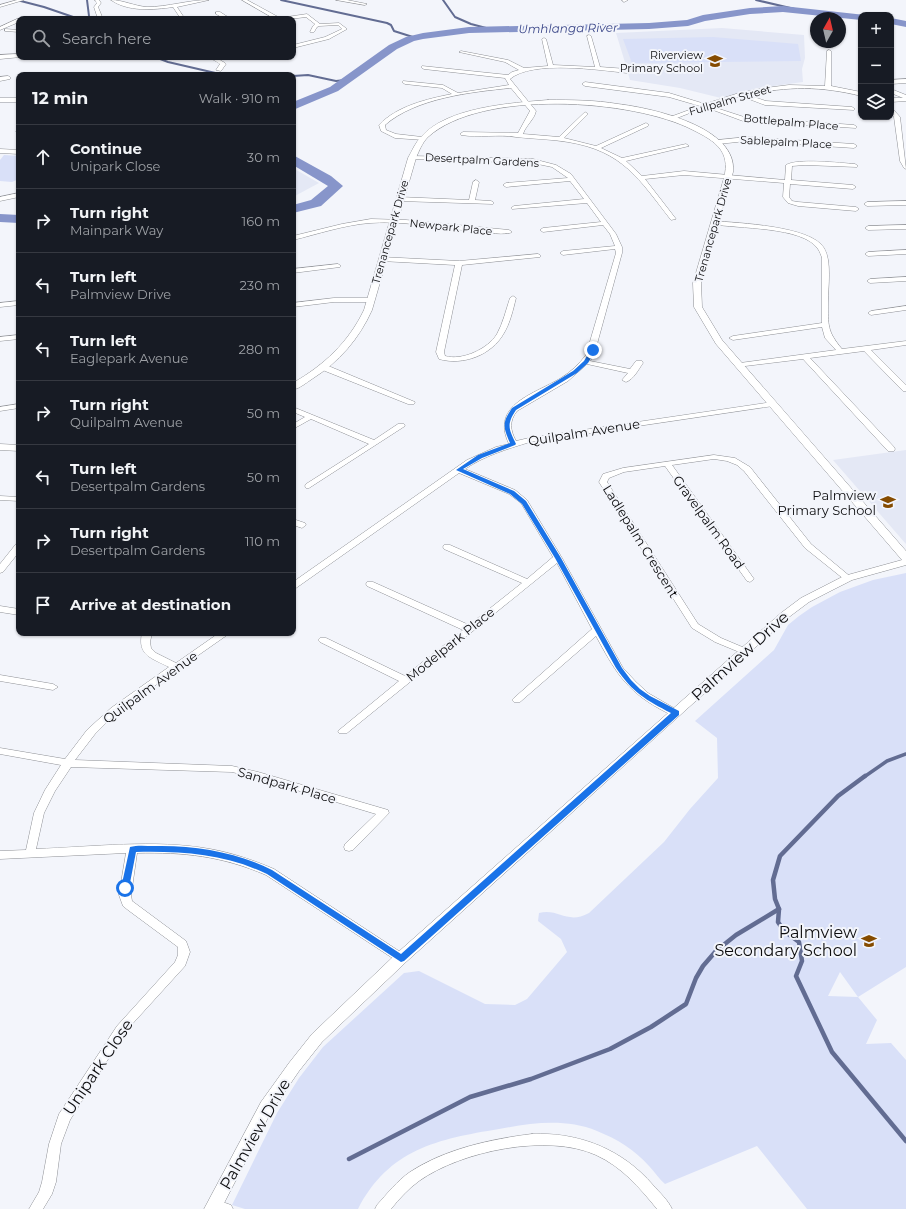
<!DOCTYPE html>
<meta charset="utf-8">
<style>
:root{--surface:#171b24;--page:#20242c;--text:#f1f3f6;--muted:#9ea1a6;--line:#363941}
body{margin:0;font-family:Montserrat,sans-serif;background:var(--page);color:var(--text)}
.controls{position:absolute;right:12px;top:12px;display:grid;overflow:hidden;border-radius:8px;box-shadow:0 1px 3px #0004}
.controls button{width:36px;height:36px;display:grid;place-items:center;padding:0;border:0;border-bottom:1px solid var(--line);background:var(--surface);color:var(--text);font:20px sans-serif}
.compass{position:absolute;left:810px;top:12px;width:36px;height:36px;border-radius:50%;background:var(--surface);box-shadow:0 1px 3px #0004;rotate:8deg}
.stop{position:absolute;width:12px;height:12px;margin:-9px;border:3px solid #1a73e8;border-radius:50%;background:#fff}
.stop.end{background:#1a73e8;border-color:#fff;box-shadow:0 1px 4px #0008}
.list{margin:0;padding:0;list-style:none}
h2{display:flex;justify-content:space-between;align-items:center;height:52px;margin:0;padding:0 16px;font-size:17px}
h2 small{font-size:13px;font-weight:400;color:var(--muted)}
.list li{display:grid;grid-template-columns:26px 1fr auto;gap:12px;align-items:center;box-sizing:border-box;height:64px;padding:0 16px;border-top:1px solid var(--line)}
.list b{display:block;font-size:15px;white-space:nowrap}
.list p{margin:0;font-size:13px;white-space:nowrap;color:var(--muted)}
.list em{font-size:13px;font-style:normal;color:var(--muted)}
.icon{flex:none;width:22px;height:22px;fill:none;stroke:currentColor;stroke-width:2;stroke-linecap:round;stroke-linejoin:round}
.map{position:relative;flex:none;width:906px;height:1209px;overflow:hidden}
.search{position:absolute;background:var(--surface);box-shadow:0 1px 3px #0004;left:16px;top:16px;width:280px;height:44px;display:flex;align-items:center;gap:10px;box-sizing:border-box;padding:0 14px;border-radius:8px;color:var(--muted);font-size:15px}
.panel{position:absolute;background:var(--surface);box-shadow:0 1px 3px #0004;left:16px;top:72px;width:280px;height:564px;border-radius:8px}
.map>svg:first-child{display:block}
.built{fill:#e4e8f5}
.green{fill:#d9e0f8;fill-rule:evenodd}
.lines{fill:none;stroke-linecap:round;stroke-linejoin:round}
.stream-far2{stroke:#626c92;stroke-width:2}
.stream-far1{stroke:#626c92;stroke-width:3.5}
.stream{stroke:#626c92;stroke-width:4.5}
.river{fill:#8795ca;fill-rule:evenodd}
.minor-casing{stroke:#8e9095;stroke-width:1}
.tertiary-casing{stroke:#8e9095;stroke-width:1}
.minor{fill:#fff;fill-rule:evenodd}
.tertiary{fill:#fff;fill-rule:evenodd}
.route{fill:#1a73e8}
.labels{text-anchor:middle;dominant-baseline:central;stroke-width:4;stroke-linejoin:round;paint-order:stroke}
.far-poi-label{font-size:11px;fill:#0d0d0f;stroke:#f3f5fb;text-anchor:end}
.far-street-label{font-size:11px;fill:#0d0d0f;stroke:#f3f5fb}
.far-water-label{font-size:12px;font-style:italic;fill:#3a4688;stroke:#f3f5fb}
.street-label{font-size:13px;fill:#0d0d0f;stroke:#f3f5fb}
.poi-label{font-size:13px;fill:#0d0d0f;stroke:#f3f5fb;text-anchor:end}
.near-street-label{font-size:16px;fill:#0d0d0f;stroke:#f3f5fb}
.near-poi-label{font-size:16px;fill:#0d0d0f;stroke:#f3f5fb;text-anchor:end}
</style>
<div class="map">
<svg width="906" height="1209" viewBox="0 0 906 1209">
<rect width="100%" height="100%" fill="#f3f5fb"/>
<g class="built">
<path d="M722,28L804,35L805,58L802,69L803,82L758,88L721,98L680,88L630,80L628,73L630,71L629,69H627L616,33Z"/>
<path d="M293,168L319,183L293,197Z"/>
<path d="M906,450V544L833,460Z"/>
</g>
<g class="green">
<path d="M713,37L798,44L801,61L632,63L623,39Z"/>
<path d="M4,155L19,156V179L12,182L0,181V160Z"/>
<path d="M906,573V967L858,997L877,1020L866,1044L891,1043L906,1060V1209H807L757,1146L665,1184C659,1179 655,1172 649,1166C635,1150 617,1139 597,1131C565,1118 532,1123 499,1129C438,1139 389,1149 358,1209H245L232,1205L277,1113L299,1078L323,1047L404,973L419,971L485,1004L515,1005L527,999L567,952L561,939L538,921L539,913C559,908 567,925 589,913L664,842L690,809L718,778L717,738L695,721L774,650L788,625L799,616L812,607L840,592L873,580ZM840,972L858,997L828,996Z"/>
</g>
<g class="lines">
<g class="stream-far2">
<path d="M17,0L44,7L79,19"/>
<path d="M87,0L89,16L87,19"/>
<path d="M281,0L387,23L391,25L394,31L416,38"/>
<path d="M443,0L455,17L471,24L490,29"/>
<path d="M756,0L799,10"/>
<path d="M155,57L168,62L224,75"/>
<path d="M293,76L308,75L336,81L345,80"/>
</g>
<path class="stream-far1" d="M864,777L887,761L906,754"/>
<g class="stream">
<path d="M865,776L838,796L780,856L773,880L775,899L779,909L778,922L784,931L799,942L802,961L796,976L832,1052L906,1141"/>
<path d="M349,1159L470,1097L531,1079L610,1049L651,1027L686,1004L696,978L703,966L716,951L736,935L779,909"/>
</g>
<g class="river">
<path d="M783,6L865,15H861V20L783,12L750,14L705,21L688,26L649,29L469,33L423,39L414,41L397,49L338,91L293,110V102L330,87L389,45L406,37L423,33L469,27L649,23L687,20L703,15L750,8Z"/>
<path d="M891,18L906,21V27L891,24Z"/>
<path d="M293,155L331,176L343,186L321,206L293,213V205L311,200L328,186L293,165Z"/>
<path d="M0,214L19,215V223L0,222Z"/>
</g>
<g class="minor-casing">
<g id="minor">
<path d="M17,0H24L0,7V5Z"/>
<path d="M95,0H99L101,3L98,7L103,19H98L94,7L97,3Z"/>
<path d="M111,0C123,0 134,6 147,7C168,7 188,0 209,0L177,7L185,19H181L173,7C153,10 128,12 111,0Z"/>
<path d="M242,0H247L280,18L307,14L320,24L339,23L347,29L329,39L293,48V45L325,37L342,29L338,25L319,26L317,27L314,32H310L313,26L315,24L306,17L290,19H275Z"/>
<path d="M336,0H347L367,4L365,5Z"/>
<path d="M622,0H628L624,2Z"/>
<path d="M216,12H220L231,19H225L216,14Z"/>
<path d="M126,17L129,19H124V17Z"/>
<path d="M17,19H21H19V22L0,30V27Z"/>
<path d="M5,29L19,30V32L5,31Z"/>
<path d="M589,35L591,36L600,67L627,69L630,71L627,73C599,70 532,60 510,79L536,111C534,120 526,125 523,134L559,137L585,112L588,114L564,138L596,146L646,123L649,125L648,126L601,148L622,158L686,144L689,146L626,161L642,176L684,171L785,180L786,165C797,158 840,163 855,164L858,166L857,167L805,165L792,166L791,180L853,185L856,187L853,189L790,184L789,197L792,201L798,202L856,207L859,209L856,211L798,206L788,203L783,197L784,183L684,175L645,179L676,219L671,220C639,179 623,151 568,142C551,139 533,139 516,137C498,134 479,138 461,135L460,134L463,132L518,133L530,111L511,88C471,92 416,98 385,125L386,130L396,134L422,137L425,139L424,140L395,138L381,131L379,125C397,106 427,99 452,94L442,88L405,84L402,82L403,81L443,85L458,93L509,85L505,78L424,69L422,68V66L508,75L512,72L519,70L505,62L459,52L461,51L508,60L524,68L548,66L542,39L544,38L546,39L553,65L595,67L587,36Z"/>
<path d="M829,50L831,51V86L861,92V96C821,86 788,86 747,95L766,101L852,107L855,109L854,110L765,105L741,96L710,106L744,117L854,125L857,127L856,128L743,121L705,107L672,120L669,118L670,117L700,106L669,97L585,86L582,84L585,82L669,93L705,104L739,93L765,88L789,85L825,86L827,51Z"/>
<path d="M19,54V57H21L0,59V55Z"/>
<path d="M209,57H215L225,63L226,64L221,71L216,70L220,64Z"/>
<path d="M8,76L10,77V79L0,81V77Z"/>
<path d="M906,79V83L891,84V80Z"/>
<path d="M891,89L906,95V101L891,102V98H903L891,93Z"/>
<rect x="0" y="98" width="19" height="4"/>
<path d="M891,107L900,117L906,169L904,168L900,161L894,117L891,113Z"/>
<path d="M19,128V134L16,132L17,129Z"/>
<path d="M747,137L854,144L857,146L854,148L747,141L718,144L715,142L718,140Z"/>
<path d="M0,149L19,150V154L0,153Z"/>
<path d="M412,156L533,159L556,165L571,174L616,234L622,247V253L594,355L590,361L630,369L636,361H642L643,363C638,370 634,379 626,382L622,380L628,373L587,364L568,381L517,411C509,421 510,430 516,441L529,438L773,402L777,404L773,406L530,442C507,449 484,456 465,469L515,490L527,500L562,558L623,668L636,682L648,693L679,711L681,713L679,715C673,717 666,712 660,709C625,690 614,669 596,636L520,702H514L512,700L514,698L592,629L557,563L347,733H339L338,731L399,681L320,642L318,640L320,638H326L405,676L463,630L367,586L366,584L367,582H373L469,625L522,583L444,549L443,547L444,545H450L527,579L553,557L521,503L509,494L459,473L296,588L293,589V582L467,460L496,447L509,444C490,404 535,394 561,378C571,372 579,364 586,355L616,253L615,249L563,255L560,253L563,251L615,246L610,234L603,225L543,232L540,230L543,228L601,222L587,203L512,209L511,208L514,206L584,199L570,181L506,187L503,185L506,183L568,178L552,167L533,163L410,159V157Z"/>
<path d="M476,180L479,182L475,200L491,201L493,202V204L399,201L396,199L399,197L469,200L473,182Z"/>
<path d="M19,193V197L0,201V197Z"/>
<path d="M906,201V205L867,206L864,204L867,202Z"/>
<path d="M371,219L406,220L509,230L512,232C505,237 457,229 446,228C421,225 395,221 370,223C344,225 318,234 293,240V236L342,224Z"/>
<path d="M714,221C738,223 811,226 824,248C832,261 828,287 828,302C828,325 827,331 842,349L906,341V345L871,350L906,385V391H903L864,351L810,358L894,447L895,449L894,451H888L803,359L737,367L736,365L740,363L836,350L825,338L822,327L733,340L729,338L733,336L822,323V258C821,255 820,252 818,249C803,226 737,229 712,224V222Z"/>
<path d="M906,225V229L868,230L865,228L868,226Z"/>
<path d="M906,250V254L868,256L865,254L868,252Z"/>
<path d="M538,254L540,255V257L462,265L444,352L445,356C462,361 488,349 497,334C503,323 506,310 510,298L513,296L516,298C513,310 510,323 504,333C492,355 463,366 439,359L436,352L455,265L381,261L378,259L381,257L459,261Z"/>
<path d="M338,264L341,266L340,267L293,273V269Z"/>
<path d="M906,277V281L870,283L867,281L870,279Z"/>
<path d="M334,298H371L374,300L371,302H334L293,307V303Z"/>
<path d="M19,301V305L0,307V303Z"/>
<path d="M906,306V310L871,315L868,313L871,311Z"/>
<path d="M19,335V339L0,341V337Z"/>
<path d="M320,365H326L415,402L414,404H408L320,369Z"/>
<path d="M19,404V408L0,411V407Z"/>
<path d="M293,407L374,440L398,424H404L405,426L309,488H306L305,486L306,484L369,444L311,419L293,429V424L305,417L293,412Z"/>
<path d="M714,455L735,458L750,467L811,544L852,578L851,580H845L805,548L744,471L737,465L727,461L714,459L672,465L754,579L750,582L747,581L665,466L624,472L609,478L607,482L698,624L721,638L747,649L749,651L747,653L744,654L715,642L692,628L599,482L603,474L623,468Z"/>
<path d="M0,496L19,497V501L0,500Z"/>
<path d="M293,519L305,523L306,525L302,528L293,525Z"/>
<path d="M19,543V552L3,572L0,573V564L16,544Z"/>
<path d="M0,606L19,609V615L0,612Z"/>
<path d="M142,633H152L150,642L151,648L156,653L176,663L219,633H230L117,712L95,734L75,760L232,766L258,772L388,810L389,813L353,850L349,851L345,850L344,847L345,844L376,814L253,777L232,772L71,767L55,791L44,813L36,849C92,847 155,839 210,849C232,853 253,860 274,869L405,955L407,958L405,961L401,962L397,961L266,875C222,856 184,852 137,853L131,895L132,901L186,941L190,952L185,966L125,1032L70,1120L61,1144L56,1182L52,1194L43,1209H29L39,1192L42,1182L49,1144L59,1114L117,1026L175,962L178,955V947L128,910L123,906L119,895L126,853L0,859V851L26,850L34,813L45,790L61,765L0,754V748L65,759L87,730L111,708L169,667C152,658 137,656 142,633Z"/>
<path d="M0,675L53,684L58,687L53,690L0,681Z"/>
<path d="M532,1134C579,1132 622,1149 653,1185C659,1192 668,1200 672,1209H657C639,1187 622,1167 596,1155C548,1133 461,1151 419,1181C408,1189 399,1199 391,1209H375L377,1205C387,1194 397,1181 410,1172C445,1149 491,1139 532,1134Z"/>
<path d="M214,1199L231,1205L233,1209H209L207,1205L209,1201Z"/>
</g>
</g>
<g class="tertiary-casing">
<g id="tertiary">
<path d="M548,100C571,100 595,100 618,104C652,108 738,127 733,172L701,283L702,307L722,340L906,551V565L852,580L809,602L789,617L406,962L322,1042L299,1071L271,1112L221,1209H204L261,1102L289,1063L312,1034L396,954L781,613L801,598L844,576L902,560L716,344L694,307L693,283L724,178C731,151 715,141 693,130C633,99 481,89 428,137C422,143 419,151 416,158L372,310C359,339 339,362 312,379C306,383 300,388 293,390V383C324,365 348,343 364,310L408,158C412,151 415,143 421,137C447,107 511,103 548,100Z"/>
<path d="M0,444L19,445V451L0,450Z"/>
</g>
</g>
<use href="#minor" class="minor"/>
<use href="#tertiary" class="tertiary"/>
</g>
<path class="route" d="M591,349L596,350L588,363L577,373L516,410C506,425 509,429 516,444L515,445L482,458L463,469L514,491L526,501L561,558L622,668L631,680L640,689L650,696L679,711V715L404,961L401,962L267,874C225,854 182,851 136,852L129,888L125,890H122L121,888L130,847C137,845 146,846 154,846C195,845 236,852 272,870L401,954L671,713C646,700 633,693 616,668L555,558L522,504L510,494L456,470L478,455L510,443C503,427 502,423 512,408L573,371L584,361Z"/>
<defs>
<g id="school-bare" transform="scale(1.2)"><path d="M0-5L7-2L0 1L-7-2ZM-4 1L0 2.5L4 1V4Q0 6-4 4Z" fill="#854b00" stroke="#f3f5fb" stroke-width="2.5" paint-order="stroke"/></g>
</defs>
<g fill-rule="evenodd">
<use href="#school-bare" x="715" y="61"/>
<use href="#school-bare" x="888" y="502"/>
<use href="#school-bare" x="869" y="941"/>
</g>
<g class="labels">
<g class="far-poi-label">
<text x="703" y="55">Riverview<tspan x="703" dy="13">Primary School</tspan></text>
</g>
<g class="far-street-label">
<text transform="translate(730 100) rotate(-16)">Fullpalm Street</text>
<text transform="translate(791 122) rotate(5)">Bottlepalm Place</text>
<text transform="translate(786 142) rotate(3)">Sablepalm Place</text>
<text transform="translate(482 160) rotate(3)">Desertpalm Gardens</text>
<text transform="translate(451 227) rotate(6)">Newpark Place</text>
<text transform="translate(713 230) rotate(-74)">Trenancepark Drive</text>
<text transform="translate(390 232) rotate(-74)">Trenancepark Drive</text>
</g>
<g class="far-water-label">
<text transform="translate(568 28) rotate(-1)">Umhlanga River</text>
</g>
<g class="street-label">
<text transform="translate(584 432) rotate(-9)">Quilpalm Avenue</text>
<text transform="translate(709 522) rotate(54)">Gravelpalm Road</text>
<text transform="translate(641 541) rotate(58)">Ladlepalm Crescent</text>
<text transform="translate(450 644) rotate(-39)">Modelpark Place</text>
<text transform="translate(150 687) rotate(-36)">Quilpalm Avenue</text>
<text transform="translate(287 785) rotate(16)">Sandpark Place</text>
</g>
<g class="poi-label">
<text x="876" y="495">Palmview<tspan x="876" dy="15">Primary School</tspan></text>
</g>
<g class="near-street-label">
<text transform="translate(740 656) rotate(-42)">Palmview Drive</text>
<text transform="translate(98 1067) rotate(-56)">Unipark Close</text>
<text transform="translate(255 1134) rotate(-60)">Palmview Drive</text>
</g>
<g class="near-poi-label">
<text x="857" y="932">Palmview<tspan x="857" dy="18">Secondary School</tspan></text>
</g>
</g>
</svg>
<div class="controls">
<button>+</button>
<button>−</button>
<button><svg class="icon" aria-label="layers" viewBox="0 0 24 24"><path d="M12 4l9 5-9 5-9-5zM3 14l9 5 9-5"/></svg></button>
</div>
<svg class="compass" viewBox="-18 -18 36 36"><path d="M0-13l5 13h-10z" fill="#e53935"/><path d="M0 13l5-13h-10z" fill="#9ea1a6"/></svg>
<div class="stop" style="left:125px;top:888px"></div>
<div class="stop end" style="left:593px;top:350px"></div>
<div class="search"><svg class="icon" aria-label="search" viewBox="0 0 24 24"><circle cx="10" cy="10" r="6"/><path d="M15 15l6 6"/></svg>Search here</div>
<section class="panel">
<h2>12 min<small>Walk · 910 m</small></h2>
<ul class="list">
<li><svg class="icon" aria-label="ahead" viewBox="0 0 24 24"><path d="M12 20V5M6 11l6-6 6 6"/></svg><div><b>Continue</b><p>Unipark Close</p></div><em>30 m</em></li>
<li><svg class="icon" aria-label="right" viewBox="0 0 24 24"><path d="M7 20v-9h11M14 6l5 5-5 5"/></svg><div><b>Turn right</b><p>Mainpark Way</p></div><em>160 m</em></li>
<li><svg class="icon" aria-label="left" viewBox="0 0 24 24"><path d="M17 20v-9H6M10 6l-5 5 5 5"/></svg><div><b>Turn left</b><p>Palmview Drive</p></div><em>230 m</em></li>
<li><svg class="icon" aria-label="left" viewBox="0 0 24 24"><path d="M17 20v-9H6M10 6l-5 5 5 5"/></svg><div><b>Turn left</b><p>Eaglepark Avenue</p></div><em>280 m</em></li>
<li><svg class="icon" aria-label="right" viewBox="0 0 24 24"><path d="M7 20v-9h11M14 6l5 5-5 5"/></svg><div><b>Turn right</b><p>Quilpalm Avenue</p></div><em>50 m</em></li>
<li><svg class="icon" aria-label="left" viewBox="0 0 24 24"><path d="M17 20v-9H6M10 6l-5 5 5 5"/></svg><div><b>Turn left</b><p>Desertpalm Gardens</p></div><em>50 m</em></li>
<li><svg class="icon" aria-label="right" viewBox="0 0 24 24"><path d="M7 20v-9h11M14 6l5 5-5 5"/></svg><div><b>Turn right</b><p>Desertpalm Gardens</p></div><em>110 m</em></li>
<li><svg class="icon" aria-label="arrive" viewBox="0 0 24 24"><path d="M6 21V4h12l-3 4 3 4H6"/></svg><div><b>Arrive at destination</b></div></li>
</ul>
</section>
</div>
